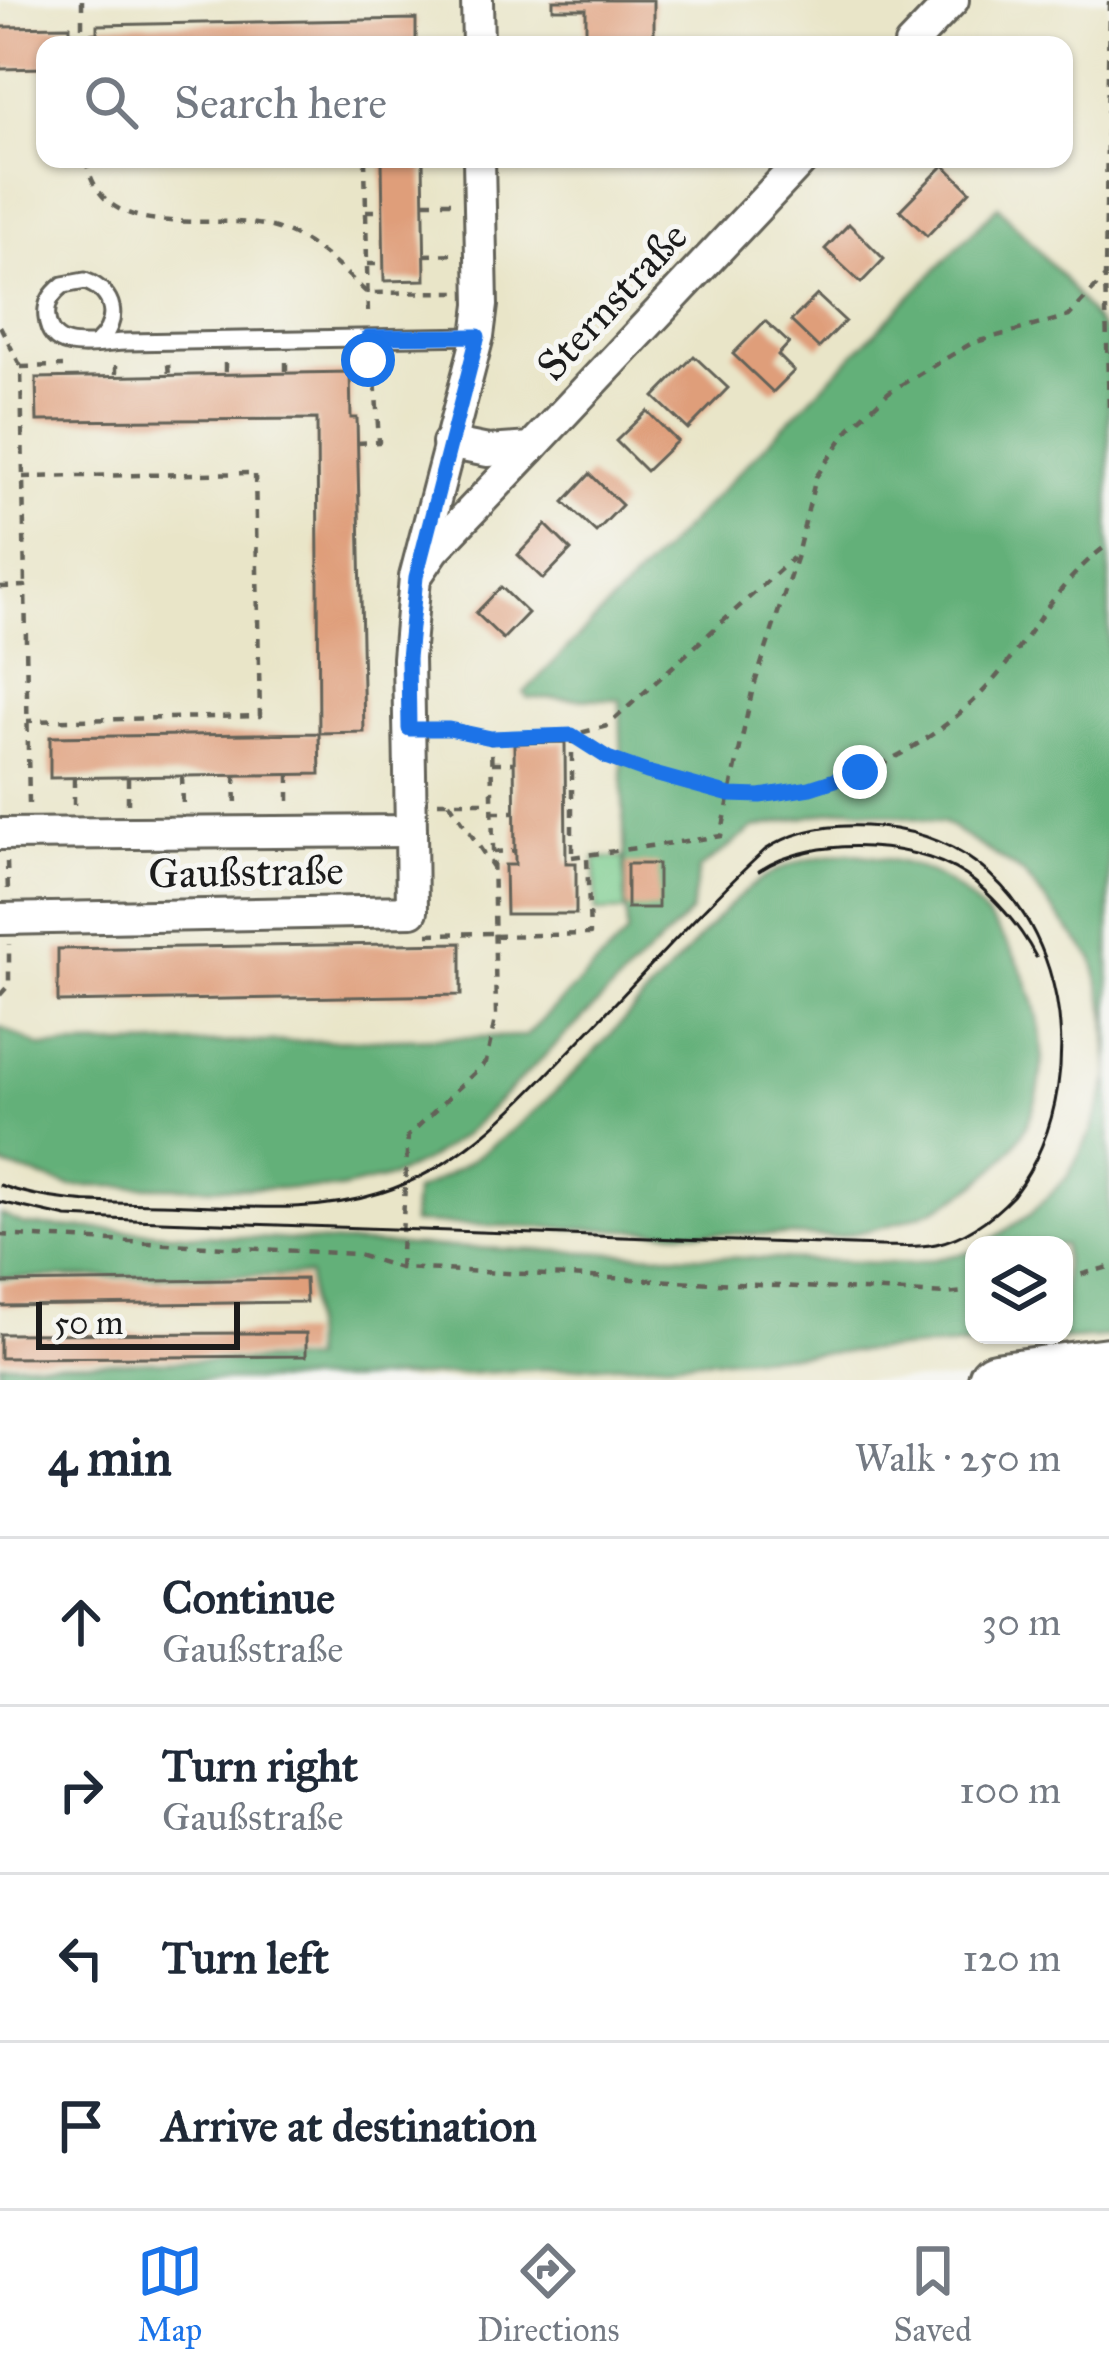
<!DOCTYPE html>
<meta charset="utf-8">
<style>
:root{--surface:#fff;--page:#f2f2f3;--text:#1f2937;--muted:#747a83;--line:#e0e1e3;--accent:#1a73e8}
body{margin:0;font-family:"IM FELL Great Primer",serif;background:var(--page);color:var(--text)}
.controls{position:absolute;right:36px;bottom:36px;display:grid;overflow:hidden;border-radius:24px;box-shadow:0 3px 9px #0004}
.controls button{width:108px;height:108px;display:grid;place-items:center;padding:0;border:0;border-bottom:3px solid var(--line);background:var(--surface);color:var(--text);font:60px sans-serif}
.scale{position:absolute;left:36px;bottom:30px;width:204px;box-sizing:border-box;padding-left:12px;border:6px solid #1c1c1c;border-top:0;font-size:33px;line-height:42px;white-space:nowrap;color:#1c1c1c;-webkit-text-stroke:9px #f6f6f2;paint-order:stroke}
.stop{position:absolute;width:36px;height:36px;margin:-27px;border:9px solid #1a73e8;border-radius:50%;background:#fff}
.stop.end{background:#1a73e8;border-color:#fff;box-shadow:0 3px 12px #0008}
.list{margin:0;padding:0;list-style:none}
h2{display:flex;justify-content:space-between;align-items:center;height:156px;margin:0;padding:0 48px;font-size:51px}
h2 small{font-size:39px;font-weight:400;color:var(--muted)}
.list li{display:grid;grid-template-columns:78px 1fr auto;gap:36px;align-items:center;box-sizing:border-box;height:168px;padding:0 48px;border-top:3px solid var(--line)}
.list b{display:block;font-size:45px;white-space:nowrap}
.list p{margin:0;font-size:39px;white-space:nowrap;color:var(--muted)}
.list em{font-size:39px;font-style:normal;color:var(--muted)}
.icon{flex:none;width:66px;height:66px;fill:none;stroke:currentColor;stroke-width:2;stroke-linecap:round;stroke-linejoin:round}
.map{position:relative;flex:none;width:1109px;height:1380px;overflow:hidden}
.search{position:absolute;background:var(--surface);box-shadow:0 3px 9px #0004;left:36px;right:36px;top:36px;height:132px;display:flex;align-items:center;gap:30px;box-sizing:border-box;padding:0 42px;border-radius:24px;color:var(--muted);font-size:45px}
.sheet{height:828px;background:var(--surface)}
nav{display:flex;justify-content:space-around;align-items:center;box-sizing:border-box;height:168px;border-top:3px solid var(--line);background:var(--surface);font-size:33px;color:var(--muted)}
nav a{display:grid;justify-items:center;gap:6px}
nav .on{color:var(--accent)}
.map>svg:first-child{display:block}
.green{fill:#7bcc8e;stroke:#4c7455;stroke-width:3}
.forest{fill:#64b079;stroke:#40664a;stroke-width:3}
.building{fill:#df9e7a}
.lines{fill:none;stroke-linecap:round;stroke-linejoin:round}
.service-casing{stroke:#646258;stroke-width:21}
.minor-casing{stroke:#646258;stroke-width:36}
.motorway-casing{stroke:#646258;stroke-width:60}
.path{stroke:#646258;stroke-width:4.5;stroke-dasharray:9 9;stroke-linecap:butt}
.service{stroke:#fff;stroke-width:15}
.minor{stroke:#fff;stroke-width:30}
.motorway{stroke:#fff;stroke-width:54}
.tram{stroke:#1c1c1c;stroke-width:3}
.route{stroke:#1a73e8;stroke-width:15}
.labels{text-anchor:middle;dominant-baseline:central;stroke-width:10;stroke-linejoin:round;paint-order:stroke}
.street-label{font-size:42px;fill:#1c1c1c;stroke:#f6f6f2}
</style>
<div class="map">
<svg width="1109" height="1380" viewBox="0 0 1109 1380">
<rect width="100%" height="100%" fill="#f6f6f2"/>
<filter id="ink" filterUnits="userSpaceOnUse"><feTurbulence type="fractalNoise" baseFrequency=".00833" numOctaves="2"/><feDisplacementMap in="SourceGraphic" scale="24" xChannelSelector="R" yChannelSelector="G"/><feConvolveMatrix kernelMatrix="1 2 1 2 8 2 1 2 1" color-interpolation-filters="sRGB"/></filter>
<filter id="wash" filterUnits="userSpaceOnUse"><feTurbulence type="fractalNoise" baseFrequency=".004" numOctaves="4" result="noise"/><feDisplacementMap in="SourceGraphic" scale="48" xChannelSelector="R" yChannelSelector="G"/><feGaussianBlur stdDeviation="2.7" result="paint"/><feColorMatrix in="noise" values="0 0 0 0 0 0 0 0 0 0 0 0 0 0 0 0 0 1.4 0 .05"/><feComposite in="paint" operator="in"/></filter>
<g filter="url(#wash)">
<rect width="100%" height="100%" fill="#e9e5c8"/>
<path class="green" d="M595,858H624L625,911L596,912Z"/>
<g class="forest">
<path d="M998,206L1064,279L1109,339V1337L353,1380H0V1363L311,1360L309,1275L0,1278V1214L25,1225L366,1244L911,1264L974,1251V1335H1064V1245H983L1029,1215L1068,1176L1092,1130L1109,1077L1106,1012L1093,959L1023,873L944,823L849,808L754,828L699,869L691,912L465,1134L430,1158L391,1177L340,1189L70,1186L0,1165V1027L41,1047L526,1036L627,935L620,699L528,698L524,693Z"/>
<path d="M848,853C882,858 915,862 944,880C1029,933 1078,1065 1010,1151C966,1207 900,1226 834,1237L412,1223L414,1192C525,1141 593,1051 676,964C704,934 733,895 769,875C794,860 820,857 848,853Z"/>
</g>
<g id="blocks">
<g class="building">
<path d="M553,0H654V45H586V9H553Z"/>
<path d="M416,19V45H45V68L0,69V27L70,26V34H85L97,33V25Z"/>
<path d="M382,159H423L425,280L384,281Z"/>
<path d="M944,165L970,191L927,236L900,210Z"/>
<path d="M849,224L884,259L861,283L825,249Z"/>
<path d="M817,295L845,321L819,348L791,321Z"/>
<path d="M765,321L789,343L778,355L794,371L773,392L733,354Z"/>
<path d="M694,356L728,388L688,429L654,397Z"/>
<path d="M350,372L351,418H357L364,732L319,733L320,774L50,778V737L319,733L317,419L37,421L36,378Z"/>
<path d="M647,411L677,441L646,471L616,441Z"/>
<path d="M590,474L622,505L596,532L564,502Z"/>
<path d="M546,525L571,550L543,579L518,555Z"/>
<path d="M501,587L528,613L503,639L476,613Z"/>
<path d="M565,742L566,863H576V914H506L505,865H515L514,743Z"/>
<rect x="627" y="864" width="31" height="44"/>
<path d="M461,943V995L58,1002V949Z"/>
<path d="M305,1279L306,1302L0,1306V1283Z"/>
<path d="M306,1333V1356L0,1358V1334Z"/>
</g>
</g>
</g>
<g filter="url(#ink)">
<use href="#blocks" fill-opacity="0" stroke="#646258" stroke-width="3"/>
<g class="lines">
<g class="service-casing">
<path id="service" d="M97,343C121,321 115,292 85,281L63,285C52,294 45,303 47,318C51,358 101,342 127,342L478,336"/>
</g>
<g class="minor-casing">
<g id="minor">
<path d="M477,0L478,45"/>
<path d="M910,45L953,0"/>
<path d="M448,443L488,451L531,448L803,159"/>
<path d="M419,572L434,550L531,448"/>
<path d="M0,834L411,831L408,658L415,577L478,336L482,305L479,159"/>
<path d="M0,919L412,911L411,831"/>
</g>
</g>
<g class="motorway-casing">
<path id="motorway" d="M996,1380L1109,1365"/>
</g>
<g class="path">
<path d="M82,0V34"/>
<path d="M1109,2L1105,277L1109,410"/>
<path d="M86,159C102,248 206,211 268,226C310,236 337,265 367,293L456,292"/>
<path d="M365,159L368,318"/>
<path d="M424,202H454"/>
<path d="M366,211H383"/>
<path d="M424,255L455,254"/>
<path d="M367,264H384"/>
<path d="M0,326L21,367L25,586"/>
<path d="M286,362V375"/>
<path d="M225,363V375"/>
<path d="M168,364L169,376"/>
<path d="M116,365V377"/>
<path d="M21,367L63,366"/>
<path d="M357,443L379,442L374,360"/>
<path d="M23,477L255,473L260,716L27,721"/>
<path d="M0,587L25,586L29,804"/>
<path d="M439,729L491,738L572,735L607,726L793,558"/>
<path d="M572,735C617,763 681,791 735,795C826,803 931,750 990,684C1032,637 1056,581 1109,544"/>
<path d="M572,735V855"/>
<path d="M492,763H514"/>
<path d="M289,774V804"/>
<path d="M235,775L236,805"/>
<path d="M182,776L183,806"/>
<path d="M128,777V807"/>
<path d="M74,778V808"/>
<path d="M438,802H492"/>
<path d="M449,802L493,867"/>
<path d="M492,812H514"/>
<path d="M493,852L515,851"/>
<path d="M572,857L721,836L752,692L797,555L816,477L849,429L889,392L972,343L1069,316L1105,277"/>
<path d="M7,862L8,892"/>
<path d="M428,934L494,933"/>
<path d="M494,936L590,934L587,857"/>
<path d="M0,995L9,985V944"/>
<path d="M0,1235L355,1254L400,1268L947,1294L974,1291"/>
<path d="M400,1268L408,1136L486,1062L496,1015L491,738"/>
<path d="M1064,1279L1109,1267"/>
</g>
<use href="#service" class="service"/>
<use href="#minor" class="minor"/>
<use href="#motorway" class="motorway"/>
<g class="tram">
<path d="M759,871C814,834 926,840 976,883C999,903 1022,930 1036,957"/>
<path d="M0,1185C61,1207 126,1202 190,1205C254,1207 317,1213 380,1193C464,1167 521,1101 580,1040C641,977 700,910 765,850C799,827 839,823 879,827C1058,843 1109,1069 1013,1196C992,1218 966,1237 936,1244C919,1248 899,1246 881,1246L132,1220L67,1217L0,1202"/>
</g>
</g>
</g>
<g class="lines" filter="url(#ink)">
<path class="route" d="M368,360V337L478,336L416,577L408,658L409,729H449L491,738L572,735L608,758L647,772L730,795L760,796L810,788L860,772"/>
</g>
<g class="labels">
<g class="street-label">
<text transform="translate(612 301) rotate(-47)">Sternstraße</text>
<text transform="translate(246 872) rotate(-1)">Gaußstraße</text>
</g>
</g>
</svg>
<div class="controls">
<button><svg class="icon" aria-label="layers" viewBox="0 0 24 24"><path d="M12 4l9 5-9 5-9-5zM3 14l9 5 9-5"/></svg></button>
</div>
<div class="scale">50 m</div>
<div class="stop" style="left:368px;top:360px"></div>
<div class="stop end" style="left:860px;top:772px"></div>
<div class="search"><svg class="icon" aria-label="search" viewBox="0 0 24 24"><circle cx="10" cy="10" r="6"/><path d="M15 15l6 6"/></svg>Search here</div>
</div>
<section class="sheet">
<h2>4 min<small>Walk · 250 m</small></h2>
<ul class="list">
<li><svg class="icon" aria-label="ahead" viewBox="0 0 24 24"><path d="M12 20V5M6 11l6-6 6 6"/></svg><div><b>Continue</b><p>Gaußstraße</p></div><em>30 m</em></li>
<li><svg class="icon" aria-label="right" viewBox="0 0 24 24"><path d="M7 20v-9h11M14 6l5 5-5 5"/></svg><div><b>Turn right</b><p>Gaußstraße</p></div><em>100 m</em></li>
<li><svg class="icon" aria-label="left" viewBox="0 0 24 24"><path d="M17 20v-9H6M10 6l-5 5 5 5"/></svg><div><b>Turn left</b></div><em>120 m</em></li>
<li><svg class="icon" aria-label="arrive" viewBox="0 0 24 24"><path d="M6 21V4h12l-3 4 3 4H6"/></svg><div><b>Arrive at destination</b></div></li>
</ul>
</section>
<nav>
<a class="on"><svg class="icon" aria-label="map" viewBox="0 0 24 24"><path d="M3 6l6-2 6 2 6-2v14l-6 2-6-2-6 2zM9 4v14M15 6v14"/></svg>Map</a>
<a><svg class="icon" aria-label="directions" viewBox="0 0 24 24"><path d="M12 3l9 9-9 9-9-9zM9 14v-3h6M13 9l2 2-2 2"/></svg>Directions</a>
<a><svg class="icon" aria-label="saved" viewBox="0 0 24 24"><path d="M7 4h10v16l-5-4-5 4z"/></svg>Saved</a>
</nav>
